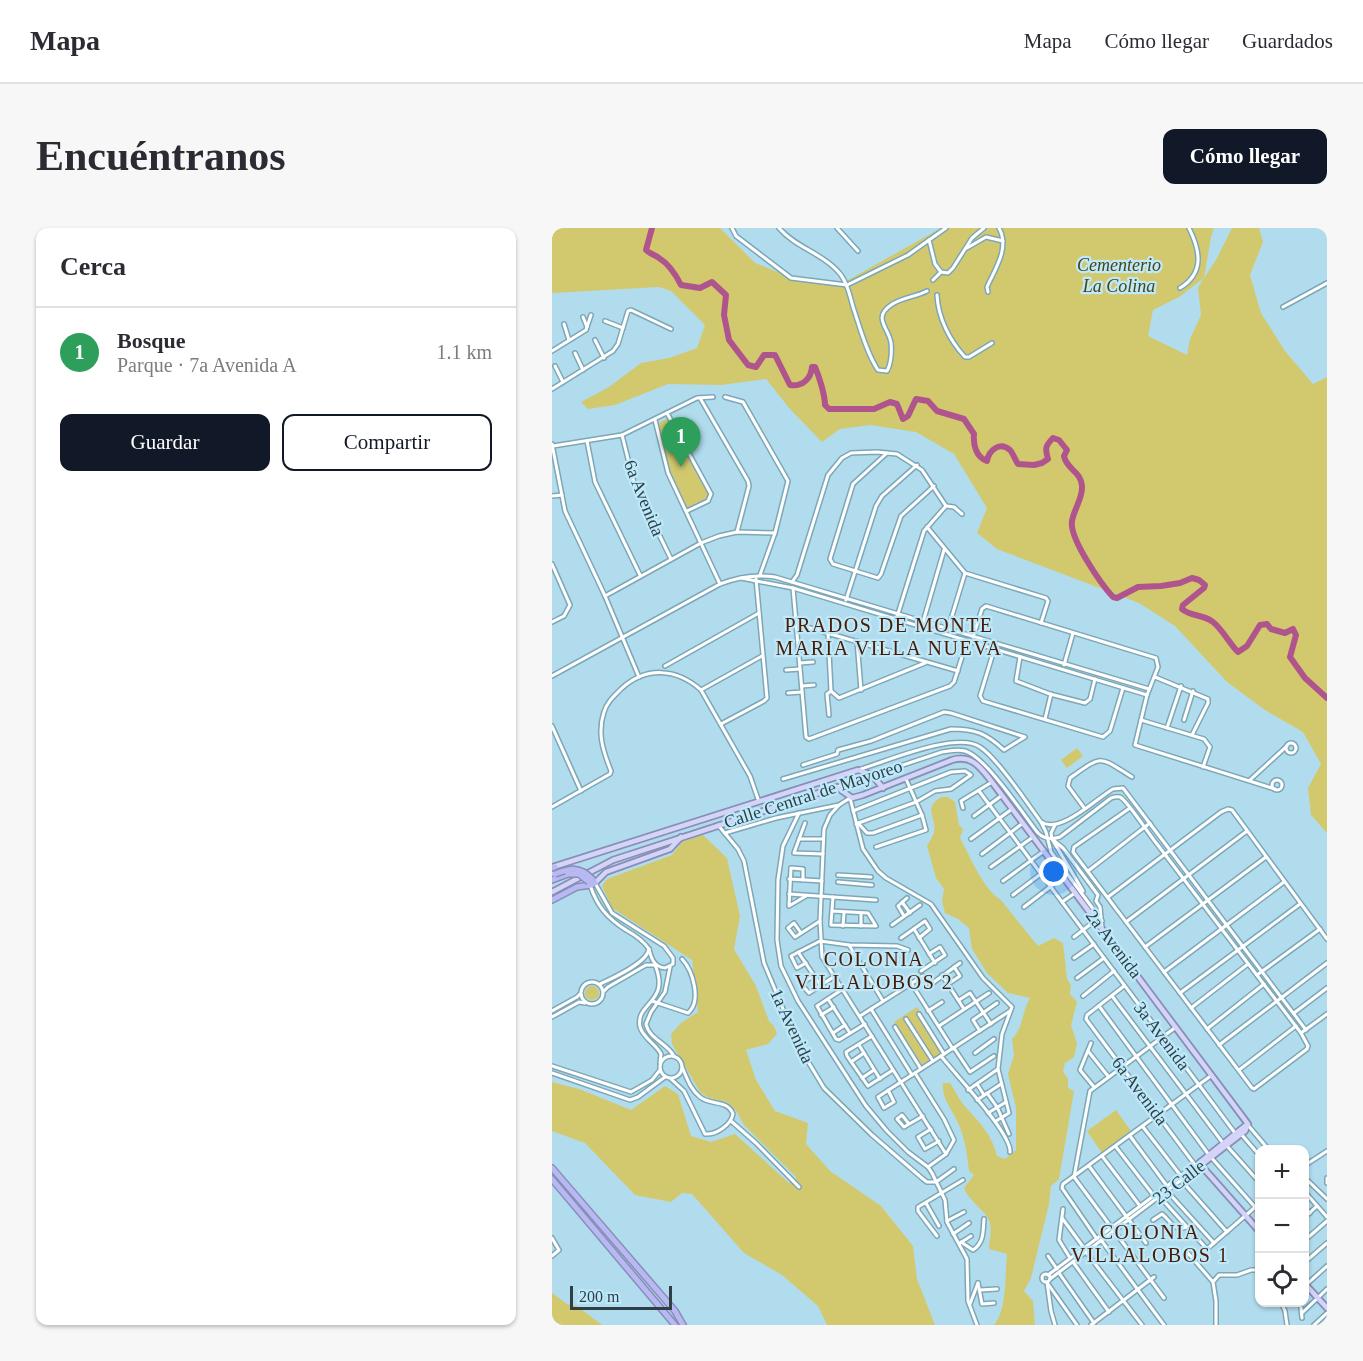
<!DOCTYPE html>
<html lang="es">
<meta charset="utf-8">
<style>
:root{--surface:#fff;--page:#f7f7f7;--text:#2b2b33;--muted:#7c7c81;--line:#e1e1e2;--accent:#111827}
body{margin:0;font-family:Georgia,serif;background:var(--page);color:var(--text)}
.controls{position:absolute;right:18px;bottom:18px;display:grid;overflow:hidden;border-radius:12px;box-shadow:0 2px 4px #0004}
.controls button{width:54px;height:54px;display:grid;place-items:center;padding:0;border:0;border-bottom:2px solid var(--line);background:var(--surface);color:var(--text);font:30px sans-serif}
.scale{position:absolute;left:18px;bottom:15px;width:102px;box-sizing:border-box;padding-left:6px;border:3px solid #2e3f46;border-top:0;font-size:16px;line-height:21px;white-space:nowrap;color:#2e3f46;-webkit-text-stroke:4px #bee9fa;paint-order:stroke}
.you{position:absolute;left:502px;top:644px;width:21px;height:21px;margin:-15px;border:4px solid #fff;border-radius:50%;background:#1a73e8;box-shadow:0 0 0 9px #1a73e833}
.badge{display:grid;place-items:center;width:39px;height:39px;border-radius:50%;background:var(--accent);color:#fff;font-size:20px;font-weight:700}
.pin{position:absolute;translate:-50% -50px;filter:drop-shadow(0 2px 3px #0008)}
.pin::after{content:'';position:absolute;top:32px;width:21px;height:18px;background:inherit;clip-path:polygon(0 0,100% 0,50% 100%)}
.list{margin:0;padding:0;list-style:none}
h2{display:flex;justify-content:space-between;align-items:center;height:78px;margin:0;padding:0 24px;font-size:26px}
h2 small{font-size:20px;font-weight:400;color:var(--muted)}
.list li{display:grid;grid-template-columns:39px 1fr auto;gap:18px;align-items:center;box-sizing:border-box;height:90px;padding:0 24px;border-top:2px solid var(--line)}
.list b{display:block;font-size:22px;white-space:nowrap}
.list p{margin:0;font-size:20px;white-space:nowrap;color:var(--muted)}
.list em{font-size:20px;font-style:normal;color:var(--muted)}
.actions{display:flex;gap:12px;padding:18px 24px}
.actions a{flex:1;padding:14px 0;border:2px solid var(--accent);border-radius:12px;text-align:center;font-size:21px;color:var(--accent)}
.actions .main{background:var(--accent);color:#fff}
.icon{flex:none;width:33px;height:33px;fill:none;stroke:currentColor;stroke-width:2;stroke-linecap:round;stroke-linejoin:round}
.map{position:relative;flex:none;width:775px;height:1097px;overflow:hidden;border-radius:12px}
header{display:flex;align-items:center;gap:36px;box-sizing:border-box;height:84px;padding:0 30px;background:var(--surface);border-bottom:2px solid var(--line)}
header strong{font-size:28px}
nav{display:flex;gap:33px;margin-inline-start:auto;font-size:21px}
.intro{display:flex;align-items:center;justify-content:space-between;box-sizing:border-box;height:144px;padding:0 36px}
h1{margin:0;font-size:42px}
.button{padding:15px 27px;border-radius:12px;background:var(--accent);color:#fff;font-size:21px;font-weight:700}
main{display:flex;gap:36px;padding:0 36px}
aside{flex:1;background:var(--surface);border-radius:12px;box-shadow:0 2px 4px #0004}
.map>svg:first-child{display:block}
.green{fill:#d2c96e;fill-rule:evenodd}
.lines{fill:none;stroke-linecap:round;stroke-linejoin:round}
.river{stroke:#af548d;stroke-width:6}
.minor-casing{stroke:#7da7b7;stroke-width:6}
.major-casing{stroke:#888eb6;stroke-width:8}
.highway-casing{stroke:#888eb6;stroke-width:8}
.minor{stroke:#fff;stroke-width:3}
.major{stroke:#d4d4f8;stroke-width:4.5}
.highway{stroke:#b8b8f3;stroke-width:5}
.highway-bridge-casing{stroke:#888eb6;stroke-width:8;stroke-linecap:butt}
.highway-bridge{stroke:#b8b8f3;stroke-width:5}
.labels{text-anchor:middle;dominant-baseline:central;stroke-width:4.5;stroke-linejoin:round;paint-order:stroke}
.park-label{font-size:18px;font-style:italic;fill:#494414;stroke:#bee9fa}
.street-label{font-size:18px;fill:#2e3f46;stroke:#bee9fa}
.neighbourhood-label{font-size:20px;letter-spacing:1.5px;fill:#4a1b03;stroke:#bee9fa}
</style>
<header>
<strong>Mapa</strong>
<nav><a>Mapa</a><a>Cómo llegar</a><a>Guardados</a></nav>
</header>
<div class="intro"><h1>Encuéntranos</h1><a class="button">Cómo llegar</a></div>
<main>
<aside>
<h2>Cerca<small></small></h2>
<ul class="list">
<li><span class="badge" style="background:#2e9e5b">1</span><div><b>Bosque</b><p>Parque · 7a Avenida A</p></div><em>1.1 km</em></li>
</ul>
<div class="actions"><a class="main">Guardar</a><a>Compartir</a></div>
</aside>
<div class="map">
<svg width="775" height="1097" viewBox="0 0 775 1097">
<rect width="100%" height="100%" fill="#b1dced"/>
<g class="green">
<path d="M0,0H168L203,35L248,53L289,56L389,0H662L659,9L652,50L664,32L680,0H707L711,14L698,47L709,85L733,123L761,156L775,149V605L759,587L756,560L769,536L751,504L713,482L675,454L623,398L587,375L445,321L425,305L435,280L402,226L364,204L318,197L288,201L270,214L238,181L214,151L169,157L116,156L63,177L36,181L29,174L57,159L89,135L117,130L145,120L153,97L119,63L107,59L0,65ZM652,50L646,60L649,87L638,111L635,127L596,108L601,82L627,69Z"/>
<path d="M115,191L157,267L152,273L136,280H134L117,244L106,198L108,194Z"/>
<path d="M525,520L531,528L515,540L509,532Z"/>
<path d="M389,569H396L403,574L407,597L411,601L408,610C419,630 431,661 449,672L486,718L502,710L511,715L515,751L519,757L518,766L525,774L519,797L525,816L522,829L513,835L511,844L516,850V860L522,863L507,951L499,958L497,976L479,1050L472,1063L481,1073L483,1097H442C455,1083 453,1045 455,1026L437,1021C437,1013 440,1003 438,995C435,983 418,975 412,960L422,947L417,943C415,926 413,910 406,895C400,881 389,870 391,855H398C403,862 406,870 411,876C426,893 440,906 445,928L453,931L464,922V880L456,846L462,827L460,811C471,801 470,783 478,770L456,765L435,745L420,721L417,700L406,691L393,685L390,673L392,661L384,650L375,618C377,614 381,609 382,604C385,589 370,581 389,569Z"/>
<path d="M151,607L175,630L188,688L182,721L204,758L217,793L222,798L225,806L216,816L194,822L204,852L223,883L256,895L254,916L278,943L329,978L361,1018L365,1051L383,1097H275L266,1078L230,1047L192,1025L140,966L130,965L119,974L83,967L33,915L0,903V854L27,861L79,882L113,858L126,866L139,908L159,914L183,906L237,955L245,950L192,897L185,884L175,874L157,870L148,864L120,816L119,806L129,795L146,784L140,732L60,680L50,658L55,651L120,627L130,614Z"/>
<circle cx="40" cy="765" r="7"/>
<path d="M365,779L393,824L371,838L342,794Z"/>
<path d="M564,882L579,903L550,925L535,903Z"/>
<path d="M0,1065L15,1076L25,1078L50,1097H0Z"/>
</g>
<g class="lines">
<path class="river" d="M100,0L94,22C98,26 102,26 107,30C117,36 124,47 129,57L148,60L160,54L174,67L172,87L177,112L196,137L204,139L212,127H223L238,157C250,159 259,151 260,139H263C267,148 273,167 273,177L277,181H322L338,174L345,176L351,191L356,188L364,171L376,173L385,183L412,191L422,206C421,217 424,229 435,233C437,222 448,213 458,222C461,225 463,232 466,236L482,237L490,235L496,231C493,221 493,218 501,210L507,212L515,222L512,228C514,241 529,243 530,258C531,270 522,281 520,293C517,310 549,356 561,369L565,370L586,359L609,358L628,355L640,350L647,352L653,357L652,360L631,377L630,381C639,389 651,386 661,394C671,402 677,415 686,424L695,418L708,397L715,396L719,401L733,405L741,401L744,407L738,429L753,450L775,470"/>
<g class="minor-casing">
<g id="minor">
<path d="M180,0L184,8L239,50L295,57L356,27L377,12"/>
<path d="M227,0C244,20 273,26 289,47C297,58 298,70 302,82C308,100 315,126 326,142L335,143C339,136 340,124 339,115C337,100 320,90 339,77C350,69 364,69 375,63"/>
<path d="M285,0L306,23"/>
<path d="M415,20L434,9L451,13"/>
<path d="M389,44L396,45L401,40L420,10L432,0"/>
<path d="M381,52L389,44L383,36L377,12L394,0"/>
<path d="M628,60C653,45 648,22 637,0"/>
<path d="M436,64L435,59C443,41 458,20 447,0"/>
<path d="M385,67C386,90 398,113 413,129H417L440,115"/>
<path d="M731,79L775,55"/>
<path d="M31,89L35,99"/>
<path d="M53,93L71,100"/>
<path d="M12,96L17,112"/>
<path d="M43,112L52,130"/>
<path d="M0,123L34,102L39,87"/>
<path d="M23,125L31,142"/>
<path d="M3,138L11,154"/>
<path d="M0,161L61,123L66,116L76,83L79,82L119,101"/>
<path d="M173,169L191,174L236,253L223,305L208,347"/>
<path d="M148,170L196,253L197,258L185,304"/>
<path d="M115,185L159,266L156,273L135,283"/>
<path d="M103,192L116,245L168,356"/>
<path d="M70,207L82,255L119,331"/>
<path d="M35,213L43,254L88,347"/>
<path d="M0,216L13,283L53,368L87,449"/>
<path d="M1,218L70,207L145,170L161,169"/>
<path d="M335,225L301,256L278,331L281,336L326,350L329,346L349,288L382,258"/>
<path d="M0,268L10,267"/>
<path d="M394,278L402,279L410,286"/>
<path d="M375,299L413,345L494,370L496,373L489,395"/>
<path d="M0,336L18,377L12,388L0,394"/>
<path d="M189,350L241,360L595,467"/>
<path d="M240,354L245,347L276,247L290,230L299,225L325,224L345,226L370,242L394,278L372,303L344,392"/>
<path d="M241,360L254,509L257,511L398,458L402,454L415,413"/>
<path d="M53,368L149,315L167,308L185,304L223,305"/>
<path d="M294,372L324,278L330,268L365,237"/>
<path d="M371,394L392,322"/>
<path d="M244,396L406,443"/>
<path d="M396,401L413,345"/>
<path d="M276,405L279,463L287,470L373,435"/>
<path d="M421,409L430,381L434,378L604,430L606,439L595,467L583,517L723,561"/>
<path d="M305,413L309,462"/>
<path d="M442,422L428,468L431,473L551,509L558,503L571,460"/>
<path d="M468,429L464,453L498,466L533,475L538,471L543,451"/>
<path d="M248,435L261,434"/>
<path d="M512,437L521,405"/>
<path d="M113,438L207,385"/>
<path d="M234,442L248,441"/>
<path d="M0,448L168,356C186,349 203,346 223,349L597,461"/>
<path d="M603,449L656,471V475L640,507"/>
<path d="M250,458L262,457"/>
<path d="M149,462L210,428"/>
<path d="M236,465L250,464"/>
<path d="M277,487L275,466L279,463"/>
<path d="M493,491L499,466"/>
<path d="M589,492L652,511L658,519L651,539"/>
<path d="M632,492L641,463"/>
<path d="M169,496L212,473L215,470L204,351"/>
<path d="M0,498L29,563"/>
<path d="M615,500L629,458"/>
<circle cx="739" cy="520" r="5"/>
<path d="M309,541C335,533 405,503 428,519C446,531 475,575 489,594L494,604L499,624L550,693"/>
<path d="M231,551L399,501C423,501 434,505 452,522L473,509L399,485L392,484L319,513L286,522L285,526L251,537"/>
<path d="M698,552L735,518"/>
<circle cx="725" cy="557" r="5"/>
<path d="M285,559L390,524C398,523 405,521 413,523C434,529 471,586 486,605C492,611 499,612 508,609L559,570C562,569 564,568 568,569C575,572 598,608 605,616C653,679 701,742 749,805L756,818L755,821L702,861L700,860L521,624L522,619L578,580"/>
<path d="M427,563L683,905"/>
<path d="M298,570L311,621L326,643L334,650L379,676L431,750L460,779L450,806L446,841L457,885L444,893"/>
<path d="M287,577L278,587L272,601L268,693L270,729L394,926"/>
<path d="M0,579L58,546L59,543C51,523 45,505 52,484C55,474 62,468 69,461C94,438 124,440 149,462L198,548L206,571"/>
<path d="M411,580L409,573L440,554"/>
<path d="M533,581L516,558L518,550C552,526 546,528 580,549"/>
<path d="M301,583L399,544L413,543L419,547L399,561L383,563L364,574L304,596"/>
<path d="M247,585L231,618L226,652L225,712L229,738L246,773L314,878L335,903L356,924L376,939L380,945L393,972L395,994L415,1031L416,1073L425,1097"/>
<path d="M422,588L449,568"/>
<path d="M489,594C508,607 545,570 561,561L571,560L754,802"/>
<path d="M253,595L242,625L271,626"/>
<path d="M306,595L315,605H321L370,587"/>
<path d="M166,597L186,621L192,633L212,735L246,817L272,860L320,907L371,951L375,954H384"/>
<path d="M173,605L224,590L287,577L298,570"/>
<path d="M247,611H271"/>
<path d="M419,611L460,581"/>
<path d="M500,611L499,605L503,597"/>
<path d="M324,619L374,602L370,587L354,551"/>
<path d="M430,626L471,595"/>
<path d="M439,639L481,609"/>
<path d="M536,643L598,595"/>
<path d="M286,647L319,649"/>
<path d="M237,651L270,653"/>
<path d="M251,652V641L239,640L237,678L254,668"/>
<path d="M451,653L492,623"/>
<path d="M286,654L320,657"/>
<path d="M43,655L60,685L112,718L121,730V736L113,740C102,739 99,730 97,721"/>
<path d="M38,657C45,678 55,690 74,702C83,707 91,712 97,721C95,735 61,750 48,756"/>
<path d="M531,663L500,611L511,620L546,667L544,673L548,679L550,700"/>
<path d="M237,666L324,672"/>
<path d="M461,667L502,636"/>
<path d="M556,669L669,584L676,581L680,582L775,711"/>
<path d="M350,674L358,685"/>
<path d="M510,674L523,665"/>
<path d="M472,679L511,649"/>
<path d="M280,683L316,685L324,698L279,697V695L281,669"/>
<path d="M352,688L346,678L355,670"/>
<path d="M574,694L695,603"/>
<path d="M340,697L368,677"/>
<path d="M291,698L292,685"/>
<path d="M309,698V685"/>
<path d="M362,701L383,735"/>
<path d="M249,705L242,695L236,700L243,709L268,693"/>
<path d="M522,709L544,692"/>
<path d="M349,710L373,693L378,701L367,710"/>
<path d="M297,717L331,773"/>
<path d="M593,719L714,629"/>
<path d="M246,724L269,758"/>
<path d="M522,730L542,716"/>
<path d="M254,735L245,740L239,728L268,713L297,717L345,718L356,722"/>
<path d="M103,737C119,775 83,774 88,799C91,810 104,816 109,826L108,835"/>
<path d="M118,739L113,764L99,784L94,796C97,811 115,815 122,828"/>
<path d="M369,743L393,727L388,719L377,726"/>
<path d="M612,744L732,654"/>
<path d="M262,747L249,756L257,765L283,748"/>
<path d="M390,747L412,781"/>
<path d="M705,747L768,701"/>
<path d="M525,750L552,730"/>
<circle cx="40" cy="765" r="11"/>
<path d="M359,755L401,821"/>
<path d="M396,756L408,748L402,739"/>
<path d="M378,757L408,735"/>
<path d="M572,758L535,787L534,791L643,937"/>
<path d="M291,761L265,778L284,811L287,812L313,796"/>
<path d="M52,763L56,759L94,737H103"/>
<path d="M628,765L748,676"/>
<path d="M531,768L562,743"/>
<path d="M560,768L671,915"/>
<path d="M276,771L298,805"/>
<path d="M407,772L418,765L439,796"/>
<path d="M100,773L136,785C150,773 141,743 130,731"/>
<path d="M547,778L657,927L703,979"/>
<path d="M639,780L696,736"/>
<path d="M319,781L360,847"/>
<path d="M0,783L25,769L28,766"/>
<path d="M376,783L390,774"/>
<path d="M742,785L775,760"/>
<path d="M367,786L392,826"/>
<path d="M269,787L282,779"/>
<path d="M308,788L371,748"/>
<path d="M0,789L27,774L33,775"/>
<path d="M354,791L381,833"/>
<path d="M387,798L437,765"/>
<path d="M343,799L369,841"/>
<path d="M655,801L712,756"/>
<path d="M428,803L421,792L445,775"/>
<path d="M281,805L293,797"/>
<path d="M749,805L775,786"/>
<path d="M320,808L294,824L295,828L316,858L341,842"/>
<path d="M539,815L528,842L542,859"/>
<path d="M307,817L328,851"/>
<path d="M667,817L775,735"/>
<path d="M402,820L418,844L442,828"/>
<path d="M536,823L556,848"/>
<path d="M423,825L442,811"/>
<circle cx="119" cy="839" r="11"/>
<path d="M389,828C403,846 460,906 458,924"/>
<path d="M299,834L312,825"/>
<path d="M0,838L79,864L100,852L108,842"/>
<path d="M687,842L744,798"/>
<path d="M0,845L78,872L86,869L113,849"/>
<path d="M363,845L392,891L402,912L394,926L376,939"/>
<path d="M310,850L322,842"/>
<path d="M119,851L132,863L153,906C164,907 179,897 181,886C175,871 159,878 148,869C138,861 135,850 130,839"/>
<path d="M425,856L432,867"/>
<path d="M336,862L342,874L332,880L326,869L458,783"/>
<path d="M416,862L446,841"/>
<path d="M435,865L445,879L457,906"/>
<path d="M425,872L449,856"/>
<path d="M436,885L454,874"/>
<path d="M179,893L204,915L247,959"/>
<path d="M357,896L350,887L345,891L352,899L371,888"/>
<path d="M695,896L717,922"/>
<path d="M591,899L629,948"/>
<path d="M379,901L366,909L373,921L387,913"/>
<path d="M689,906L708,928"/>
<path d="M578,908L615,958"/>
<path d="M675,918L708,955"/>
<path d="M564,919L602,968"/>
<path d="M550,928L588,978"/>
<path d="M537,938L594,1015"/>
<path d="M752,938L775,923"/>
<path d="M752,949L775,971"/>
<path d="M775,950V955"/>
<path d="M629,952L675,1004"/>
<path d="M384,954L402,941"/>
<path d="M615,963L662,1015"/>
<path d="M752,963L775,989"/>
<path d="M608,969L655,1021L708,975"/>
<path d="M374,975L387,998"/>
<path d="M752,979L758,985"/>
<path d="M511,981L507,1012L518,1030"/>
<path d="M510,990L532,1020"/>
<path d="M752,990L765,978"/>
<path d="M601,992L610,986C618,992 622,1004 634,999"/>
<path d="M395,993L412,984"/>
<path d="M401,1006L417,995"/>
<path d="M385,1008L366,983V979L411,952"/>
<path d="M0,1010L7,1022L0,1028"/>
<path d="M545,1011L510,960L511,956L660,847"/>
<path d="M549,1012L612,1097"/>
<path d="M752,1013L775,993"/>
<path d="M409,1014L421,1022C432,1015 431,1004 432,991"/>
<path d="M408,1015L419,1008"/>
<path d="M534,1024L590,1097"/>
<path d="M635,1024L661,1054L664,1073V1097"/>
<path d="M496,1028L505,1041"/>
<path d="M521,1034L557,1084"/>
<path d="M752,1035L775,1015"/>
<path d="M507,1045L542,1095"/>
<circle cx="494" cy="1050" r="4"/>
<path d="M496,1047L643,937"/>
<path d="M498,1051L649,937"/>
<path d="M495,1054L499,1083L503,1097"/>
<path d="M661,1054L667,1047H685L699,1042H708"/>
<path d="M426,1055L430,1076L442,1075"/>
<path d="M496,1056L525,1097"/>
<path d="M754,1057L775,1038"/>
<path d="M428,1062L445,1061"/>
<path d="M612,1070L522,949L538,863L624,799"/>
<path d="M729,1074L733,1083L735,1097"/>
<path d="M418,1076L426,1055"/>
<path d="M749,1080L750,1090"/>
<path d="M750,1085L775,1061"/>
<path d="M539,1097L602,1049"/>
<path d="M762,1097L775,1085"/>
</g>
</g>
<g class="major-casing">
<g id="major">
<path d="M1,639L306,542L320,547L331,560"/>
<path d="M43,655L54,644L118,621L129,609"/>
<path d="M0,664L61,632L285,559L300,570L311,567L400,532C420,526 429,540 440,554L696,896L693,903L649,937"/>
<path d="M693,898L647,935L708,1004"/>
<path d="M752,1055L775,1080"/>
</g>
</g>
<g class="highway-casing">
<g id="highway">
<path d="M0,640L3,639"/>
<path d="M0,652L16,646"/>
<path d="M0,672L25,659L39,657L43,655L40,651"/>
<path d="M0,940L123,1083L131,1097"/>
<path d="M0,951L123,1097"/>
</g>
</g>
<use href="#minor" class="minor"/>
<use href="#major" class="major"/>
<use href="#highway" class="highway"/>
<g class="highway-bridge-casing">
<g id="highway-bridge">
<path d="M3,646C19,640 28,638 40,651"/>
<path d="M16,646H27L37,654"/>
</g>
</g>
<use href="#highway-bridge" class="highway-bridge"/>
</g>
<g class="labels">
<g class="park-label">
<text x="567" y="37">Cementerio<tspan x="567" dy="21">La Colina</tspan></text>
</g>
<g class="street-label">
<text transform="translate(92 270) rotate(68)">6a Avenida</text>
<text transform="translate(261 566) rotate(-18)">Calle Central de Mayoreo</text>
<text transform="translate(562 716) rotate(53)">2a Avenida</text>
<text transform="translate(240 798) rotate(65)">1a Avenida</text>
<text transform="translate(610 808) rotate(53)">3a Avenida</text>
<text transform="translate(588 863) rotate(53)">6a Avenida</text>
<text transform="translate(627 954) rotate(-38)">23 Calle</text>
</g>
<g class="neighbourhood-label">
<text x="337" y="397">PRADOS DE MONTE<tspan x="337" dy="23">MARIA VILLA NUEVA</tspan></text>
<text x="322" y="731">COLONIA<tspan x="322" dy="23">VILLALOBOS 2</tspan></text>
<text x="598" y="1004">COLONIA<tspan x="598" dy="23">VILLALOBOS 1</tspan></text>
</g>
</g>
</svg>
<div class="controls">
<button>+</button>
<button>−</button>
<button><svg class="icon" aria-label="locate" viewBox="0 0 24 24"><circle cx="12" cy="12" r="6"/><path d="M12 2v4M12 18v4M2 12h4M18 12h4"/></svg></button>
</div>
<div class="scale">200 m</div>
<div class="you"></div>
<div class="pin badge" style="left:129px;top:239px;background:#2e9e5b">1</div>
</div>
</main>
